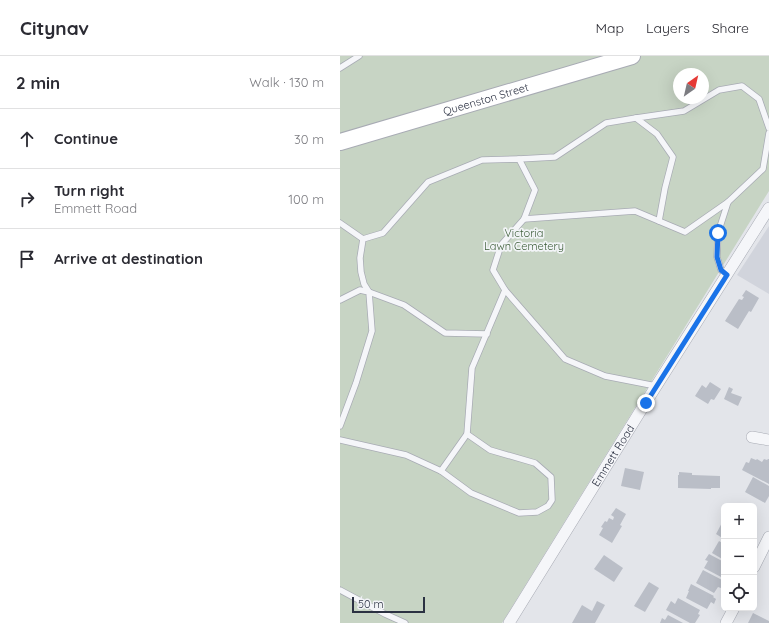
<!DOCTYPE html>
<meta charset="utf-8">
<style>
:root{--surface:#fff;--page:#f2f2f3;--text:#2b2b33;--muted:#7c7c81;--line:#e1e1e2}
body{margin:0;font-family:Quicksand,sans-serif;background:var(--page);color:var(--text)}
.controls{position:absolute;right:12px;bottom:12px;display:grid;overflow:hidden;border-radius:6px;box-shadow:0 4px 16px #0002}
.controls button{width:36px;height:36px;display:grid;place-items:center;padding:0;border:0;border-bottom:1px solid var(--line);background:var(--surface);color:var(--text);font:20px sans-serif}
.compass{position:absolute;left:333px;top:12px;width:36px;height:36px;border-radius:50%;background:var(--surface);box-shadow:0 4px 16px #0002;rotate:34deg}
.scale{position:absolute;left:12px;bottom:10px;width:73px;box-sizing:border-box;padding-left:4px;border:2px solid #2b3142;border-top:0;font-size:11px;line-height:14px;white-space:nowrap;color:#2b3142;-webkit-text-stroke:3px #f2f4f7;paint-order:stroke}
.stop{position:absolute;width:12px;height:12px;margin:-9px;border:3px solid #1a73e8;border-radius:50%;background:#fff}
.stop.end{background:#1a73e8;border-color:#fff;box-shadow:0 1px 4px #0008}
.list{margin:0;padding:0;list-style:none}
h2{display:flex;justify-content:space-between;align-items:center;height:52px;margin:0;padding:0 16px;font-size:17px}
h2 small{font-size:13px;font-weight:400;color:var(--muted)}
.list li{display:grid;grid-template-columns:26px 1fr auto;gap:12px;align-items:center;box-sizing:border-box;height:60px;padding:0 16px;border-top:1px solid var(--line)}
.list b{display:block;font-size:15px;white-space:nowrap}
.list p{margin:0;font-size:13px;white-space:nowrap;color:var(--muted)}
.list em{font-size:13px;font-style:normal;color:var(--muted)}
.icon{flex:none;width:22px;height:22px;fill:none;stroke:currentColor;stroke-width:2;stroke-linecap:round;stroke-linejoin:round}
.map{position:relative;flex:none;width:429px;height:567px;overflow:hidden}
header{display:flex;align-items:center;gap:24px;box-sizing:border-box;height:56px;padding:0 20px;background:var(--surface);border-bottom:1px solid var(--line)}
header strong{font-size:19px}
nav{display:flex;gap:22px;margin-inline-start:auto;font-size:14px}
main{display:flex}
aside{flex:1;background:var(--surface)}
.map>svg:first-child{display:block}
.built{fill:#d1d4dc}
.green{fill:#c7d4c4;fill-rule:evenodd}
.building{fill:#babec7}
.lines{fill:none;stroke-linecap:round;stroke-linejoin:round}
.service-casing{stroke:#a8abb4;stroke-width:7}
.minor-casing{stroke:#a8abb4;stroke-width:12}
.secondary-casing{stroke:#a8abb4;stroke-width:18}
.service{stroke:#f5f6f9;stroke-width:5.5}
.minor{stroke:#f5f6f9;stroke-width:11}
.secondary{stroke:#fff;stroke-width:16}
.route{stroke:#1a73e8;stroke-width:5}
.labels{text-anchor:middle;dominant-baseline:central;stroke-width:3.5;stroke-linejoin:round;paint-order:stroke}
.street-label{font-size:11px;fill:#2b3142;stroke:#f2f4f7}
.park-label{font-size:11px;fill:#3d5d39;stroke:#f2f4f7}
</style>
<header>
<strong>Citynav</strong>
<nav><a>Map</a><a>Layers</a><a>Share</a></nav>
</header>
<main>
<aside>
<h2>2 min<small>Walk · 130 m</small></h2>
<ul class="list">
<li><svg class="icon" aria-label="ahead" viewBox="0 0 24 24"><path d="M12 20V5M6 11l6-6 6 6"/></svg><div><b>Continue</b></div><em>30 m</em></li>
<li><svg class="icon" aria-label="right" viewBox="0 0 24 24"><path d="M7 20v-9h11M14 6l5 5-5 5"/></svg><div><b>Turn right</b><p>Emmett Road</p></div><em>100 m</em></li>
<li><svg class="icon" aria-label="arrive" viewBox="0 0 24 24"><path d="M6 21V4h12l-3 4 3 4H6"/></svg><div><b>Arrive at destination</b></div></li>
</ul>
</aside>
<div class="map">
<svg width="429" height="567" viewBox="0 0 429 567">
<rect width="100%" height="100%" fill="#e3e5ea"/>
<path class="built" d="M429,170V238L397,219Z"/>
<path class="green" d="M0,0H429V135L162,567H0ZM339,18H363V42H339Z"/>
<g class="building">
<path d="M406,234L419,242L411,256L409,255L398,273L385,265L399,243L402,244L404,241L402,240Z"/>
<path d="M370,326L381,333L374,344L371,343L368,348L355,340L362,329L366,332Z"/>
<path d="M389,331L393,333L391,337L402,341L398,350L384,343Z"/>
<path d="M411,402L416,404L417,403L422,406L424,403L427,404L428,403H429V428L402,414L406,406L409,407Z"/>
<path d="M285,412L304,416L300,434L281,430Z"/>
<path d="M339,416L352,417V419L380,420V432H371V433L338,432V419H339Z"/>
<path d="M413,421L429,430V440L425,447L405,436Z"/>
<path d="M276,452L286,458L280,469L282,470L272,487L259,479L263,472L261,471L265,465L267,466L269,462L273,464L274,461L271,459Z"/>
<path d="M384,463V483L376,478Z"/>
<path d="M379,485L384,488V504L372,497Z"/>
<path d="M369,498L384,506V520L383,522L364,512L368,505L365,504Z"/>
<path d="M264,499L283,512L274,526L254,513Z"/>
<path d="M363,514L384,525L381,532L378,531L374,537L356,527Z"/>
<path d="M309,526L319,532L305,556L294,550Z"/>
<path d="M351,528L374,540L373,541L376,543L374,548L371,546L367,553L346,542L349,535H348Z"/>
<path d="M338,542L360,554L358,558L360,559L355,567H350L326,554L331,545L335,548Z"/>
<path d="M257,545L265,549L255,567H232L242,549L252,555Z"/>
<path d="M413,557L429,565V567H408Z"/>
<path d="M328,559L343,567H320L322,562L325,564Z"/>
</g>
<g class="lines">
<g class="service-casing">
<g id="service">
<path d="M0,12L19,0"/>
<path d="M179,103L215,101L266,67L296,62"/>
<path d="M388,146L423,113L429,77"/>
<path d="M319,165L325,132L333,101L317,78L296,62L344,55L379,34L402,30L419,43L429,72"/>
<path d="M0,167L23,183"/>
<path d="M165,234L225,303L265,320L316,330"/>
<path d="M0,244L20,234L29,236L32,275L16,327L0,370"/>
<path d="M147,278L105,277L64,249L29,236L24,228L21,216L20,202L23,183L43,177L88,126L142,104L179,103L195,134L184,163"/>
<path d="M0,384L66,399L101,415L127,378"/>
<path d="M101,415L131,437L179,457L197,456L208,450L212,444L211,421L195,407L150,394L127,378L132,312L165,234L153,214L161,189L184,163L295,155L345,176L388,146L378,177L377,201L381,214L387,219"/>
<path d="M0,534L45,558L65,567"/>
</g>
</g>
<g class="minor-casing">
<g id="minor">
<path d="M412,381L429,384"/>
<path d="M414,511L429,481"/>
<path id="s1" d="M169,567L301,354L429,152"/>
<path d="M386,567L394,552"/>
</g>
</g>
<g class="secondary-casing">
<g id="secondary">
<path id="s2" d="M0,86L292,0"/>
</g>
</g>
<use href="#service" class="service"/>
<use href="#minor" class="minor"/>
<use href="#secondary" class="secondary"/>
</g>
<g class="lines">
<path class="route" d="M306,347L387,219L381,214L377,201L378,177"/>
</g>
<g class="labels">
<g class="street-label">
<text stroke="none"><textPath href="#s2" startOffset="152">Queenston Street</textPath></text>
<text stroke="none"><textPath href="#s1" startOffset="197">Emmett Road</textPath></text>
</g>
<g class="park-label">
<text x="184" y="177">Victoria<tspan x="184" dy="13">Lawn Cemetery</tspan></text>
</g>
</g>
</svg>
<div class="controls">
<button>+</button>
<button>−</button>
<button><svg class="icon" aria-label="locate" viewBox="0 0 24 24"><circle cx="12" cy="12" r="6"/><path d="M12 2v4M12 18v4M2 12h4M18 12h4"/></svg></button>
</div>
<svg class="compass" viewBox="-18 -18 36 36"><path d="M0-13l5 13h-10z" fill="#e53935"/><path d="M0 13l5-13h-10z" fill="#7c7c81"/></svg>
<div class="scale">50 m</div>
<div class="stop" style="left:378px;top:177px"></div>
<div class="stop end" style="left:306px;top:347px"></div>
</div>
</main>
